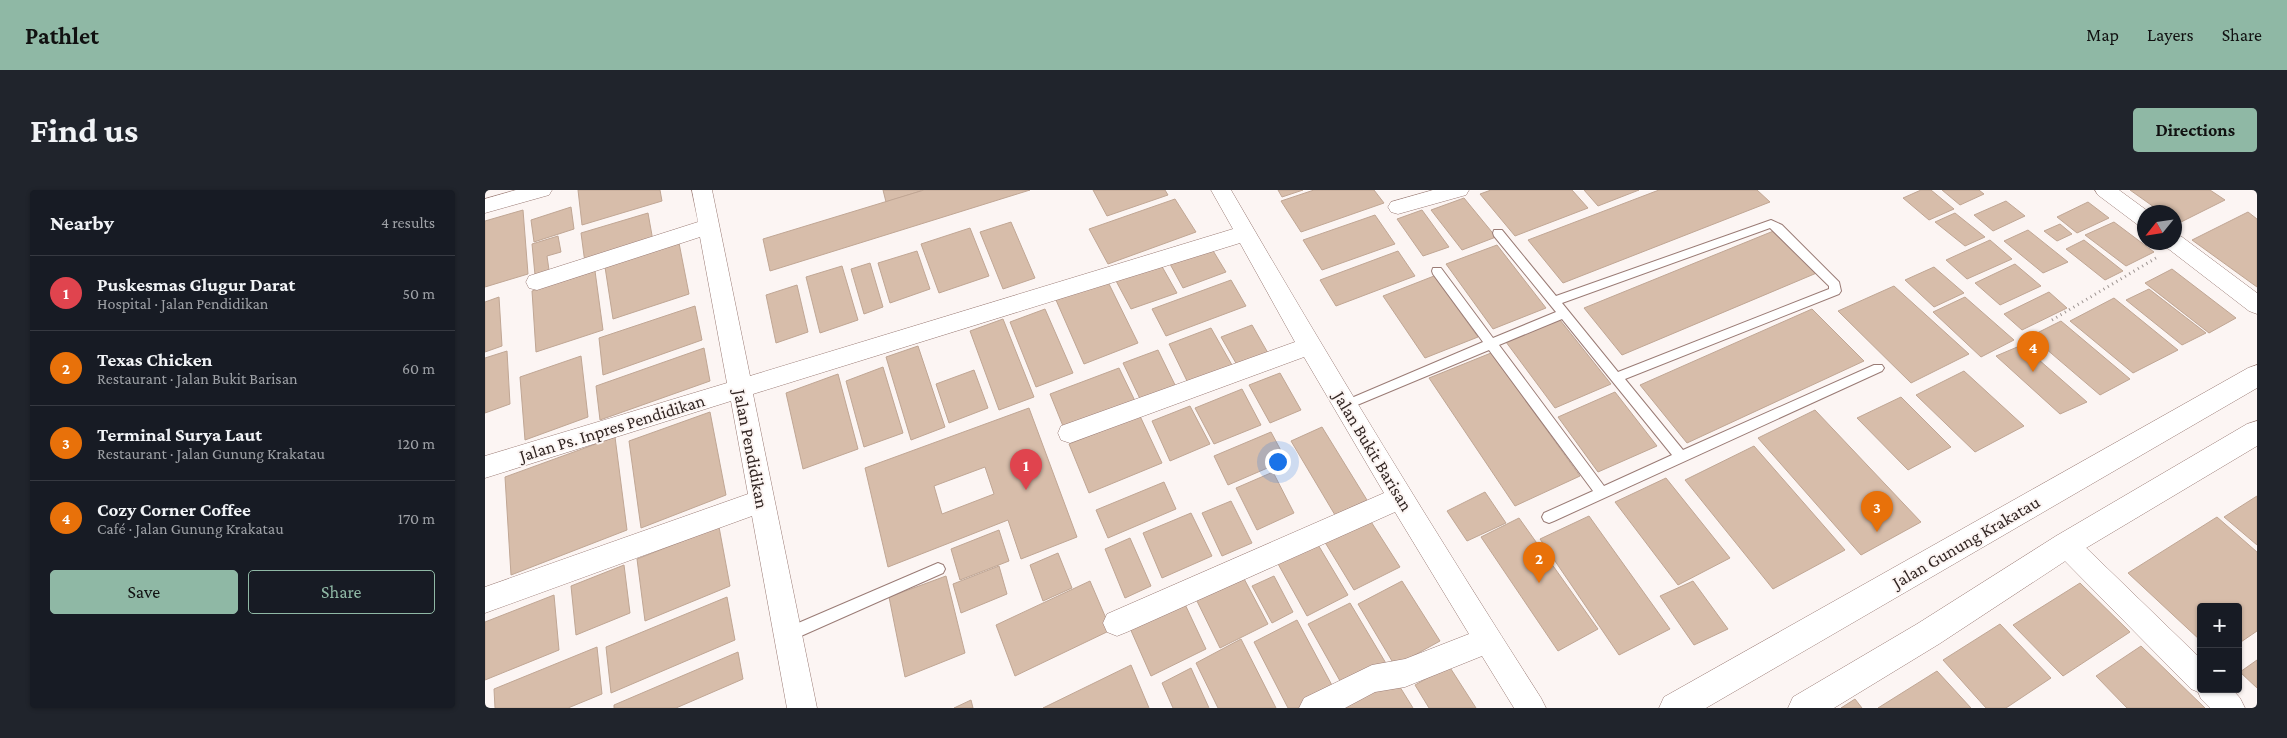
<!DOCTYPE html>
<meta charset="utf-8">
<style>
:root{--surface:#171b24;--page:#20242c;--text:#f1f3f6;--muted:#9ea1a6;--line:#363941;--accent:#8fb8a5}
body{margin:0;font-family:"Crimson Pro",serif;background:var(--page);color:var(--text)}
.controls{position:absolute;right:15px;bottom:15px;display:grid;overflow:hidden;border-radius:5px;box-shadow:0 1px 4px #0004}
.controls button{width:45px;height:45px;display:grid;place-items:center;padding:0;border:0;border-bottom:1px solid var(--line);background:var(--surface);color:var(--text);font:25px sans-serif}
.compass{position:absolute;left:1652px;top:15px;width:45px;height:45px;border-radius:50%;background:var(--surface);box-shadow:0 1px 4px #0004;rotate:240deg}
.you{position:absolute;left:792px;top:271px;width:18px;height:18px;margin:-12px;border:4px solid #fff;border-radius:50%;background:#1a73e8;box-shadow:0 0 0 8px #1a73e833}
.badge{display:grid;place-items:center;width:32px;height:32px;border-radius:50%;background:var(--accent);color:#fff;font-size:16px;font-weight:700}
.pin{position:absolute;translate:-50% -41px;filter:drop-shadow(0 1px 2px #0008)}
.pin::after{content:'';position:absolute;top:26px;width:18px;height:15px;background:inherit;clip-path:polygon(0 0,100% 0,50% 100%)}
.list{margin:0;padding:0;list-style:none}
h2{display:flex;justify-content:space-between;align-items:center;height:65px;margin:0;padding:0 20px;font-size:21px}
h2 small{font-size:16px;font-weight:400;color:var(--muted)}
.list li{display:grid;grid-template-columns:32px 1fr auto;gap:15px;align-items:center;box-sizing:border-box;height:75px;padding:0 20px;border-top:1px solid var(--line)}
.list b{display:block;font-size:19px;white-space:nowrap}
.list p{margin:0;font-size:16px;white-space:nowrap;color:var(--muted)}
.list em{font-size:16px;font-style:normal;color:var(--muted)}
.actions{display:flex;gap:10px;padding:15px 20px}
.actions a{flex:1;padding:11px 0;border:1px solid var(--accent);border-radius:5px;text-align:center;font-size:18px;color:var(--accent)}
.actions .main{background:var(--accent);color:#111}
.map{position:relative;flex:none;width:1772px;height:518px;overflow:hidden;border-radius:5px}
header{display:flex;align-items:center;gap:30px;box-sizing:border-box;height:70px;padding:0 25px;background:var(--accent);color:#111}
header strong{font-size:24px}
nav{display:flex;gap:28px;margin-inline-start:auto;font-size:18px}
.intro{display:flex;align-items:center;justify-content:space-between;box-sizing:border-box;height:120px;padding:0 30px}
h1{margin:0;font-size:35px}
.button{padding:12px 22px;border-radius:5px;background:var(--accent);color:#111;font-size:18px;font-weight:700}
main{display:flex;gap:30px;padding:0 30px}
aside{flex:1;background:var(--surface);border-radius:5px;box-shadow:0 1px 4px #0004}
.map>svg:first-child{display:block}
.building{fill:#d7bdaa;stroke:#c0a694;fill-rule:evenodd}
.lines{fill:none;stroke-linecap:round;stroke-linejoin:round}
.service-casing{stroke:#9a7b75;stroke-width:2}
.minor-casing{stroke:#9a7b75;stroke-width:1}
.secondary-casing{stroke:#9a7b75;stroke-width:1}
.path{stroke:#9d9491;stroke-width:3;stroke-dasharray:1 4;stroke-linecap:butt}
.service{fill:#fff;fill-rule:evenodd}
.minor{fill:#fff;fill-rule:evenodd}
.secondary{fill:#fff;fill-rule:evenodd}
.labels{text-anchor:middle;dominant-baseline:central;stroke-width:4;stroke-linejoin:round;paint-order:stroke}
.street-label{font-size:18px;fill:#322623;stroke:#fcf5f3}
</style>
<header>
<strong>Pathlet</strong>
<nav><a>Map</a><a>Layers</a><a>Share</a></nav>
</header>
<div class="intro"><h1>Find us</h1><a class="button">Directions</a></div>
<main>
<aside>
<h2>Nearby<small>4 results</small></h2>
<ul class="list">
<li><span class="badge" style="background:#e0444e">1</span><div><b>Puskesmas Glugur Darat</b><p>Hospital · Jalan Pendidikan</p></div><em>50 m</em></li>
<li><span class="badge" style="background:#e8710a">2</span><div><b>Texas Chicken</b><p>Restaurant · Jalan Bukit Barisan</p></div><em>60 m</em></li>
<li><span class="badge" style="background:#e8710a">3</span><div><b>Terminal Surya Laut</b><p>Restaurant · Jalan Gunung Krakatau</p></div><em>120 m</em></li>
<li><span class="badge" style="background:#e8710a">4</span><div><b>Cozy Corner Coffee</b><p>Café · Jalan Gunung Krakatau</p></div><em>170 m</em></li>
</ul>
<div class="actions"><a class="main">Save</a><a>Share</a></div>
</aside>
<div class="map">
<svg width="1772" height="518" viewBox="0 0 1772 518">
<rect width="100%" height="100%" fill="#fcf5f3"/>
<g class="building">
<path d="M93,0H175L177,11L97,35Z"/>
<path d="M398,0H439L401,12Z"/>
<path d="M439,0H545L285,81L278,49Z"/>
<path d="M608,0H680L683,5L622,26Z"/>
<path d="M793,0H818L797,7Z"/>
<path d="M829,0H889L899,13L816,42L796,11Z"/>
<path d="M1006,0H1087L1103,18L1030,46L995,4Z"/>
<path d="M1099,0H1154L1113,16Z"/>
<path d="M1174,0H1272L1285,12L1078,93L1043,50Z"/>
<path d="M1436,0H1446L1469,19L1444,30L1418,8Z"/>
<path d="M1457,0H1494L1499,4L1475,15Z"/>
<path d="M1645,0H1725L1740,10L1692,34L1690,32V22H1676Z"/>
<path d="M979,8L1011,47L977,60L946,20Z"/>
<path d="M690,9L711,42L623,74L604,39Z"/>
<path d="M1521,11L1540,26L1508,41L1489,25Z"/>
<path d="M1603,12L1624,28L1592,43L1572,27Z"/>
<path d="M86,17L89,39L49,52L46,30Z"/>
<path d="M38,20L43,84L0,97V31Z"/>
<path d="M937,20L964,57L938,66L912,29Z"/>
<path d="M1763,22L1772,29V97L1707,50Z"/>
<path d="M163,23L168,51L100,73L96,43Z"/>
<path d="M1470,23L1500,47L1480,56L1450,32Z"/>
<path d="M890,25L910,54L837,80L818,50Z"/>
<path d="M526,32L550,88L518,99L495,42Z"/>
<path d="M1629,32L1669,62L1641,76L1600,45Z"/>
<path d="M1575,34L1587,44L1572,51L1559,41Z"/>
<path d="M485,38L504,86L454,103L436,54Z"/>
<path d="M1291,40L1334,82L1137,165L1099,118Z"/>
<path d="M1543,40L1583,72L1558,83L1519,51Z"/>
<path d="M73,46L76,62L62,66L64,80L50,85L47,54Z"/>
<path d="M1505,50L1527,69L1482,89L1461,70Z"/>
<path d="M1599,50L1638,81L1620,90L1581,59Z"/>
<path d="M194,53L204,104L128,129L120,77Z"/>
<path d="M1012,55L1061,118L1008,139L961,74Z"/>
<path d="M727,59L741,82L698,98L685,74Z"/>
<path d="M432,61L445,99L405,113L393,73Z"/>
<path d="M913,61L930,86L851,116L835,90Z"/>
<path d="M385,73L398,117L379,124L366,79Z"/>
<path d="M675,73L692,103L646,119L630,89Z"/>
<path d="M1530,74L1556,96L1515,115L1490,93Z"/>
<path d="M357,76L373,130L335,143L321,87Z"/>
<path d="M1449,77L1479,103L1449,117L1420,90Z"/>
<path d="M1687,79L1751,128L1724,143L1660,93Z"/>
<path d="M110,81L118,140L51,162L47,101Z"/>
<path d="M949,86L993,147L940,168L898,106Z"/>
<path d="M746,90L761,116L681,146L667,119Z"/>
<path d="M623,92L653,153L599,174L571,110Z"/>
<path d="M312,95L323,142L291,153L281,105Z"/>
<path d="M1409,96L1484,164L1426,193L1353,121Z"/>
<path d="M1664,99L1721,143L1697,155L1641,110Z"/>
<path d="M1564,102L1582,118L1537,140L1519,124Z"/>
<path d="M14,107L17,156L0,162V112Z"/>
<path d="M1480,107L1529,150L1496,167L1448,122Z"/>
<path d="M1629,108L1693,160L1648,183L1585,131Z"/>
<path d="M210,116L217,150L118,185L114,148Z"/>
<path d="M560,119L588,183L551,197L525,132Z"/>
<path d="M1327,119L1379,171L1202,253L1155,195Z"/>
<path d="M518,129L549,207L514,220L485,141Z"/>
<path d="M1075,130L1126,194L1070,218L1021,152Z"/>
<path d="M1576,131L1645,189L1615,205L1546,146Z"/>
<path d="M767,135L783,163L752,175L736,147Z"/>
<path d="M726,138L747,175L703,193L684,154Z"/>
<path d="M1537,155L1602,212L1575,224L1511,166Z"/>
<path d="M433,156L460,237L426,250L401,167Z"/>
<path d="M219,158L225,191L115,230L111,196Z"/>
<path d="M673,160L692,199L657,213L638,173Z"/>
<path d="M22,161L25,214L0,223V168Z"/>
<path d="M1006,163L1095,286L1030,316L944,188Z"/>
<path d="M96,166L103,227L40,250L35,187Z"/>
<path d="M398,177L418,243L379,257L361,191Z"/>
<path d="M634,178L651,213L580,241L565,204Z"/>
<path d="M489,180L503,218L464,233L451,194Z"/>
<path d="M1479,181L1539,236L1490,262L1431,205Z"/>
<path d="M795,183L816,220L785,233L764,195Z"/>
<path d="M353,184L373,259L318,279L301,203Z"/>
<path d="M757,199L776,235L729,254L710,218Z"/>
<path d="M1130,202L1172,256L1113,282L1073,227Z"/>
<path d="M1416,207L1466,257L1423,280L1372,228Z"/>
<path d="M705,216L725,254L685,271L667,231Z"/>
<path d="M544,218L592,347L536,369L523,330L403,377L380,278ZM500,277L509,304L457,324L449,296Z"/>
<path d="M1330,220L1436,332L1376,365L1273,248Z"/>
<path d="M225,222L241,305L156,338L144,251Z"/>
<path d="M655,226L677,273L604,303L584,254Z"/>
<path d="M837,237L882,310L850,325L806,251Z"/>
<path d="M786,242L801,270L743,295L729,266Z"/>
<path d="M130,247L142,340L26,385L20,287Z"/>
<path d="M1269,256L1360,360L1288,399L1200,290Z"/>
<path d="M788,282L809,323L772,340L751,298Z"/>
<path d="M1181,288L1245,368L1193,395L1130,312Z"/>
<path d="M679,292L691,319L623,348L611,320Z"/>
<path d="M1000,302L1021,333L982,351L962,321Z"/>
<path d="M1772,306V355L1739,327Z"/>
<path d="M746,311L767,353L737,366L717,323Z"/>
<path d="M706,323L727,366L677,388L658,343Z"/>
<path d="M1104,326L1185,439L1134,465L1055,349Z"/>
<path d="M883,327L915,377L869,400L838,349Z"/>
<path d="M1732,327L1772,362V441L1753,454V417H1716V451L1643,383Z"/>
<path d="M1034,328L1113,439L1073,461L996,347Z"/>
<path d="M234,337L245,396L160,431L152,369Z"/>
<path d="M514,340L524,371L475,390L466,359Z"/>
<path d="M645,348L666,396L640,408L620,359Z"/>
<path d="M832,353L863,405L822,426L792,372Z"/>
<path d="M573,363L587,398L558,411L545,375Z"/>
<path d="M139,375L145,423L91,445L86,396Z"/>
<path d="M514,376L522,404L476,423L468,394Z"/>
<path d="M756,383L783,434L735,458L709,405Z"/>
<path d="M461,386L480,463L420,487L404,407Z"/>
<path d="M789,386L808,422L787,433L767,396Z"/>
<path d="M605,391L626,440L530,486L511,435Z"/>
<path d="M917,391L955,451L910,476L873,414Z"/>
<path d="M1208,391L1243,439L1209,455L1175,406Z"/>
<path d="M1595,393L1645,442L1578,486L1528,435Z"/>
<path d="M69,405L74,460L0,490V432Z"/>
<path d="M242,407L250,450L126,503L121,457Z"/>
<path d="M698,410L721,459L666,486L644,436Z"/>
<path d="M865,413L902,475L859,498L823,434Z"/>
<path d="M812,430L849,499L814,518H803L769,452Z"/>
<path d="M1515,434L1566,488L1521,518H1501L1458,470Z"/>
<path d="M756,449L791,518H733L711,473Z"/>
<path d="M1656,456L1720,518H1642L1611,486Z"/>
<path d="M112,457L117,504L83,518H10L9,499Z"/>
<path d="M253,462L258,489L191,518H129V515Z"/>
<path d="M1772,470V498L1755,482Z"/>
<path d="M646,475L664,518H558Z"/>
<path d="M964,476L991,518H944L930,495Z"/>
<path d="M706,478L724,518H688L677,493Z"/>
<path d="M1452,481L1486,518H1393Z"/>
<path d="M910,489L928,518H856Z"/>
<path d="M1370,509L1377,518H1356Z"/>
<path d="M486,510L488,518H469Z"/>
</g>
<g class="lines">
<g class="service-casing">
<g id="service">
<path d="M1286,30L1297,35L1354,92L1356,101L1354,104L1140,189L1198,260L1389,175H1397L1399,178L1397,181L1069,331L1064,333L1059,331L1057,327L1059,323L1108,301L1004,160L865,218H857L855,215L857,212L998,152L948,84L947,81L948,78H956L1008,148L1071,122L1009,46L1008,43L1009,40H1017L1071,106ZM1285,38L1344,96V99L1133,182L1077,113ZM1077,129L1187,265L1119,296L1014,155Z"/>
<path d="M453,373L458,375L460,379L458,383L307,450L302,452L297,450L295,445L297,440Z"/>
</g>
</g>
<g class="minor-casing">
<g id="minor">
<path d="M31,0H67L64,5L0,23V9Z"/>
<path d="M207,0H227L265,186L748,39L726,0H746C845,171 949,341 1056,508L1061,518H1029L997,466L920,497L890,502L860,518H814L819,508L887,475L920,469L984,444L910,322L642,442L632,446L622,442L618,433L622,424L899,303L819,167L585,253L576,250L573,243L576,236L810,152L755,53L268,204L332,518H302L267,326L0,423V397L263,304L246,211L0,288V266L242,193L215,47L52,100L44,98L41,92L44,86L213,32Z"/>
<path d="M948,0H984L981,5L913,24L906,22L903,17L906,12Z"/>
<path d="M1610,0H1634L1664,22H1660V37L1653,35L1613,5Z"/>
<path d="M1690,44L1697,47L1772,103V124L1764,121L1681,57L1679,52H1690Z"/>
<path d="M1581,343L1590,347L1716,469V499H1747L1755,508L1760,518H1725L1716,509L1713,502L1706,499L1572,363L1568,355L1572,347Z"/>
</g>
</g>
<g class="secondary-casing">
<g id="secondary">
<path d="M1772,175V198L1221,518H1174L1179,507L1763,178Z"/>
<path d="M1772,231V256L1591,364L1454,454L1349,518H1303L1308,507L1432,434L1571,346L1762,234Z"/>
</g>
</g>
<path class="path" d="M1567,130L1671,68"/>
<use href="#service" class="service"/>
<use href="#minor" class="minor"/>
<use href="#secondary" class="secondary"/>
</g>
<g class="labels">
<g class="street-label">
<text transform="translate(127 238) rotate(-17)">Jalan Ps. Inpres Pendidikan</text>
<text transform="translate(266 259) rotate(79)">Jalan Pendidikan</text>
<text transform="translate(888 261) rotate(59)">Jalan Bukit Barisan</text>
<text transform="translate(1481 352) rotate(-30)">Jalan Gunung Krakatau</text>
</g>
</g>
</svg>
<div class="controls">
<button>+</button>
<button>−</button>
</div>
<svg class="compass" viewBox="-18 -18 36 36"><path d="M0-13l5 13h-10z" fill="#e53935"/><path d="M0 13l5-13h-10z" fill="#9ea1a6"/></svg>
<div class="you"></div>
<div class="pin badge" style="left:541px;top:300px;background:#e0444e">1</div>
<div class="pin badge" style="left:1054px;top:393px;background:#e8710a">2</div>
<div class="pin badge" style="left:1392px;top:342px;background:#e8710a">3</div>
<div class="pin badge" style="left:1548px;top:182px;background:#e8710a">4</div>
</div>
</main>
